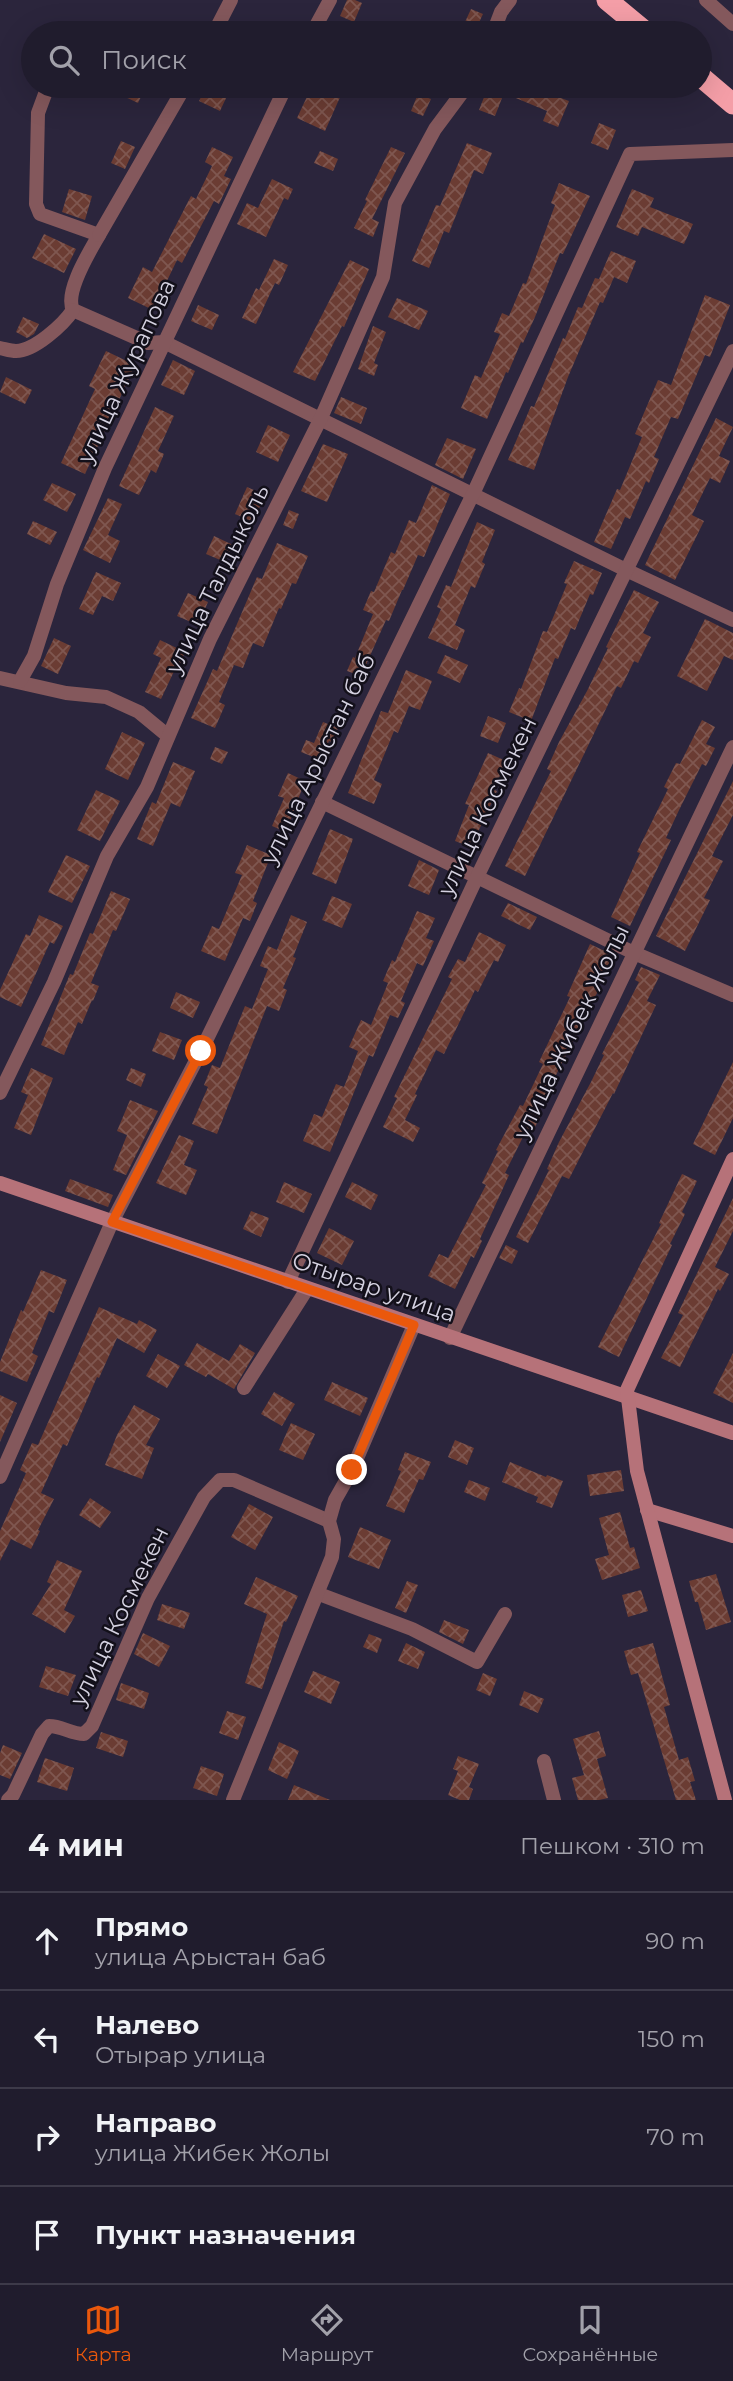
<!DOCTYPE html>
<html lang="ru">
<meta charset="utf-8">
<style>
:root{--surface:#201c2d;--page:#2d2939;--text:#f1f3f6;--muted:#a2a1aa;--line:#3d3a49;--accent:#ea580c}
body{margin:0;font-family:Montserrat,sans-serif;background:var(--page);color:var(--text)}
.stop{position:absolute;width:21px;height:21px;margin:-16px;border:5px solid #ea580c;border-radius:50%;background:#fff}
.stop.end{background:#ea580c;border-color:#fff;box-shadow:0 2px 7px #0008}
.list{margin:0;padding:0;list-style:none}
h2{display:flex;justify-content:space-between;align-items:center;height:91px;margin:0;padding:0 28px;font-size:30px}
h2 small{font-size:23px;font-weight:400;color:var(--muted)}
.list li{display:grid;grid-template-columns:46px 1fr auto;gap:21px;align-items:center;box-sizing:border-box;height:98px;padding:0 28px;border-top:2px solid var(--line)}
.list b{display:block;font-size:26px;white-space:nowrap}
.list p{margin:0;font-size:23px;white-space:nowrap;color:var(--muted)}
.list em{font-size:23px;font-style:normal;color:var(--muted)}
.icon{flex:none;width:38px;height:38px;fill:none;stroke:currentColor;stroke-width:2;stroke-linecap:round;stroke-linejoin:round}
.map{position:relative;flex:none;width:733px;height:1800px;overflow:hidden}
.search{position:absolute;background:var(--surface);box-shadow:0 7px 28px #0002;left:21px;right:21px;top:21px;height:77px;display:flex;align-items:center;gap:18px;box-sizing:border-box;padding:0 24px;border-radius:38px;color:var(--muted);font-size:26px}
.sheet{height:483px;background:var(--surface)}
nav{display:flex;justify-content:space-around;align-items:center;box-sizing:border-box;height:98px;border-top:2px solid var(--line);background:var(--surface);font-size:19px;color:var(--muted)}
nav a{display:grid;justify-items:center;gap:4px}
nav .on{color:var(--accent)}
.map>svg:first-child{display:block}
.building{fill:url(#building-cross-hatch)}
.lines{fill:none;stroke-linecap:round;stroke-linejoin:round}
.street{stroke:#84585c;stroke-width:14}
.secondary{stroke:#b67279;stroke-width:14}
.highway{stroke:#f49ea7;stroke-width:21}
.route{stroke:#ea580c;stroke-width:9}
.labels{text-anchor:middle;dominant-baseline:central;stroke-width:5;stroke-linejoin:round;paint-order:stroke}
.street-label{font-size:23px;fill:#d4d1e0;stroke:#13101a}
</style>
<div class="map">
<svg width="733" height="1800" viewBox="0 0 733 1800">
<defs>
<pattern id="building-cross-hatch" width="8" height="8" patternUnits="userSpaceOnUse" patternTransform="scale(1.75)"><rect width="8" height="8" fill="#6b3c33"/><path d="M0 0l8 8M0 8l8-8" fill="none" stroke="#7f5750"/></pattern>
</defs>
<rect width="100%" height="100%" fill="#2b253c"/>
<g class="building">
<path d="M347,0H355L362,3L354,22L340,16Z"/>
<path d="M471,9L483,14L474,33H460Z"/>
<path d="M123,86H146L138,103L119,94Z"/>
<path d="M312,86H345L325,131L297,118Z"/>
<path d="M487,86H544L552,89L550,94L569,101L558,127L543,121L547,111L504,93L495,116L479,110L488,87Z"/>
<path d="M206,87L227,96L220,111L199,101Z"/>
<path d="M418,94L431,99L423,116L411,111Z"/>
<path d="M599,123L616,130L608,150L591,143Z"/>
<path d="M121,141L135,147L125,169L111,163Z"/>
<path d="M467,143L492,153L483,174L474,170L449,233L444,231L429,268L412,261L436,205L440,206Z"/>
<path d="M212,147L233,157L224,176L231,179L219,204L214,201L182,263L177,260L153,310L128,298L143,267L152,272L191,196L196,199L212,166L205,162Z"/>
<path d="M391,147L405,153L372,219L379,222L373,237L354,228L367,201L365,200Z"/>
<path d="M320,151L338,159L333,171L314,163Z"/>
<path d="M272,179L293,189L288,200L284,198L266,237L237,224L247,203L258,208Z"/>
<path d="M559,183L590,196L563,254L560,253L535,317L523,343L521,342L508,373L506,372L487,419L461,408L475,375L481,378L500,334L494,332L502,313L509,316L523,283L526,284L555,205L551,203Z"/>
<path d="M69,189L92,196L85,220L62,212Z"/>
<path d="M632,189L654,198L650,207L693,224L684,244L642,227L638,236L616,227Z"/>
<path d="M44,234L76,249L64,273L32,258Z"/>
<path d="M611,251L636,261L627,283L614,277L603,303L600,302L568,377L534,470L508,460L531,406L534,407L563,338L565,339L578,307L582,308L595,278L599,279Z"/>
<path d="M274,259L288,265L279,285L275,283L256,324L242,318L256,288L259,290Z"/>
<path d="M350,260L369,269L344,327L342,326L315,381L293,372Z"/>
<path d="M705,295L730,305L710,357L705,355L678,419L671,417L654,457L659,459L649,483L646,481L630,519L625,517L611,549L594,542L617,489L620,490L642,437L635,434L658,380L671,385Z"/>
<path d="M397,298L428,311L419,330L388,317Z"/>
<path d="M198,305L219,315L212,330L191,321Z"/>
<path d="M23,317L39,324L34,334L27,338L16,332Z"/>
<path d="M373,326L386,332L374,363L378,365L374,376L358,369Z"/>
<path d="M106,351L135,365L85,474L61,463L95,389L89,386Z"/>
<path d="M173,360L195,371L184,395L161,385Z"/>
<path d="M6,377L32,390L25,404L0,392Z"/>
<path d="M341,397L367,408L361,424L334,413Z"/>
<path d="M155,407L174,416L158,451L164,454L156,473L151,470L139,495L119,486Z"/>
<path d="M716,418L733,427L719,456L730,461L720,483L710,478L692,515L704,521L675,580L645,565Z"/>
<path d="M268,425L290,435L278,462L256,452Z"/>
<path d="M447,438L476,449L463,479L435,465Z"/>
<path d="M323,444L348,454L327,502L301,491Z"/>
<path d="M52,483L76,494L67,512L43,500Z"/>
<path d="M432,485L450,494L424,557L418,555L403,590H402L389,621L386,620L361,676L347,671L353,657L355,658L373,614L363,610L371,591L374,592L391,552L395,554L409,520L416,523Z"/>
<path d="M247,487L265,495L253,522L235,514Z"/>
<path d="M108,498L122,504L108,535L120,541L110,563L83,550Z"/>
<path d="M289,510L299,514L293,529L283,525Z"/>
<path d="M33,521L57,532L50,545L27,534Z"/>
<path d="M477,522L495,530L482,562L485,564L475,588L471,586L455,625L465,630L457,650L428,638L441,609L437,607L446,585L451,587Z"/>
<path d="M214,536L233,545L225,562L206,554Z"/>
<path d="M277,543L308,556L296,584L292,583L281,609L279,608L263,647L253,643L243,668L234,665L219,702L225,705L215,728L191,718L213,669L217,671L257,577L262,579Z"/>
<path d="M574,561L602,573L593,595L590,594L575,630L571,628L558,659L555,658L531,721L509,712L519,688L521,689L543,631L547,632L567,584L564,583Z"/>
<path d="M96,572L121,583L113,601L102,596L93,615L79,609Z"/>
<path d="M634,590L659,602L643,633L651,637L638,663L634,661L621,688L617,686L525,876L505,866L551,771L547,769L559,742L587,691L608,648L606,647Z"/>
<path d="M188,593L208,602L198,625L177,616Z"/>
<path d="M705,619L733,633V660L724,656L707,691L677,676Z"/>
<path d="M54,638L71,646L58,674L41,666Z"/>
<path d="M160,640L185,652L179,666L177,665L161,699L145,692L161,658L153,654Z"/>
<path d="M445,655L468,665L460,683L437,673Z"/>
<path d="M406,670L432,681L420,710L409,706L398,733L394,731L374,780L382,784L374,804L348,793L381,711L388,713Z"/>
<path d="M488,716L506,723L498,743L480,736Z"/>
<path d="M702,720L715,727L706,744L715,748L706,766L702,764L680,808L666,838L671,840L630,926L611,917L640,853L637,852L668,789L664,787L676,763L680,764Z"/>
<path d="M323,722L338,728L332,742L329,741L321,760L301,752L306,740L314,743Z"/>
<path d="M122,732L145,743L128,780L105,769Z"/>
<path d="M215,747L228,752L222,764L210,759Z"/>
<path d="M488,753L506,761L494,790L497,791L471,847L455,841L469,805L465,804Z"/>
<path d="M173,762L195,771L180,807L171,803L153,846L137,839L152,802L156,804Z"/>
<path d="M288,773L305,781L286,832L272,826L284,798L278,796Z"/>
<path d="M733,781V815L712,856L723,861L704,898L710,900L685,951L656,936Z"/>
<path d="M96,790L120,801L100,841L77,830Z"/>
<path d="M330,829L353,839L336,884L312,874Z"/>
<path d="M247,845L271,855L253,901L257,903L250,921L243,918L225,961L201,951L212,926L219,929L242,875L235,873Z"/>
<path d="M66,855L90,866L72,903L48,892Z"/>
<path d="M419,860L439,870L429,895L408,886Z"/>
<path d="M111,891L130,899L116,931L113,930L91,983L99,986L93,1001L92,1000L82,1024L78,1022L64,1055L41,1045L70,974L73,975L90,933L93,934Z"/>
<path d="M332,896L352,904L342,928L322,920Z"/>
<path d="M508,903L537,917L530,930L501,916Z"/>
<path d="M417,911L435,918L426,938L434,941L423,966L417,963L401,1001L405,1003L398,1018L390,1015L373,1057L369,1055L330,1152L303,1141L314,1114L322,1117L336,1084L344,1087L358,1051L349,1047L361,1020L371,1025L388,983L383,981L392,960L395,962Z"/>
<path d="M39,915L63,926L54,944L50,942L21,1007L0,997V990L26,934L30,936Z"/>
<path d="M291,915L307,922L293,957L296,958L283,988L287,990L279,1011L267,1006L217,1134L192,1124L208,1087L204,1085L212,1065L220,1068L245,1006L252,1009L268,969L260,966L268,946L277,950Z"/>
<path d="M479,932L506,945L498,962L494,960L478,992L475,990L444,1054L436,1050L415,1094L417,1095L405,1120L420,1128L413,1142L383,1127L397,1098L394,1097L452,979L448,977L458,959L465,962Z"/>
<path d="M590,944L613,955L597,988L599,989L537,1113L541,1115L533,1131L527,1129L505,1173L509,1175L480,1239L482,1241L474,1258L471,1256L455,1289L428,1276L439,1254L448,1258L486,1185L482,1183L498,1151L496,1150L520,1105L523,1106L543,1064L539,1062L570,997L567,996Z"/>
<path d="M641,967L660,975L647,1001L656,1005L614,1094L613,1093L569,1179L562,1176L528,1243L516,1237L549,1170L547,1169L559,1142L591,1082L604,1055L602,1054L639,982L635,980Z"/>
<path d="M176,992L200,1002L193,1018L170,1008Z"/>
<path d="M160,1032L182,1040L174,1060L152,1051Z"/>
<path d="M733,1062V1118L715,1155L693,1144Z"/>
<path d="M31,1068L53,1078L31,1135L14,1128L28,1095L21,1092Z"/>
<path d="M131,1068L146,1074L141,1087L126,1080Z"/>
<path d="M130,1100L158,1111L126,1175L113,1170L127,1135L117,1131Z"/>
<path d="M179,1135L194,1141L184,1165L197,1170L186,1195L156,1183Z"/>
<path d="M682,1174L697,1181L682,1212L685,1214L670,1244L672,1245L619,1357L598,1347L661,1224L659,1223Z"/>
<path d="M70,1179L113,1195L108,1207L65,1191Z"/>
<path d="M284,1182L312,1194L304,1213L276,1202Z"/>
<path d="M352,1182L378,1195L371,1210L345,1197Z"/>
<path d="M733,1198V1231L715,1267L729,1274L720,1291L718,1289L680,1367L661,1358L683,1315L678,1313Z"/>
<path d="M251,1211L269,1218L261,1237L243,1229Z"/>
<path d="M329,1228L354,1241L342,1265L317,1253Z"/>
<path d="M506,1245L518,1251L512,1264L499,1258Z"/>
<path d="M41,1270L67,1280L54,1313L49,1311L32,1353L38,1356L27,1382L0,1371V1362L21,1310L23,1312Z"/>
<path d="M99,1307L137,1324L139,1320L157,1330L144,1353L117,1338L99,1378L97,1377L67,1446L63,1444L41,1493L54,1499L38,1530L40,1531L31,1549L11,1539L0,1561V1531L26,1473L20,1470L32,1443L38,1445Z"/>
<path d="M197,1343L229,1361L240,1344L255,1353L234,1389L208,1374L206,1377L184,1365Z"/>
<path d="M733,1353V1403L713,1393Z"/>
<path d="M158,1354L180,1366L167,1388L146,1376Z"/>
<path d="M332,1382L368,1398L360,1416L324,1400Z"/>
<path d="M274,1392L295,1404L282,1426L261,1414Z"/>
<path d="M0,1395L17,1403L0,1442Z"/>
<path d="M134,1405L160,1419L146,1445L154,1448L142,1479L105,1465L117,1435Z"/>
<path d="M291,1423L315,1434L303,1460L279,1450Z"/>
<path d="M455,1440L474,1448L467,1465L448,1457Z"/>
<path d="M405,1452L431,1462L423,1480L419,1479L404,1513L386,1506L401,1471L398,1470Z"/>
<path d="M510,1462L546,1477L547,1475L563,1481L552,1508L536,1502L538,1497L502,1482Z"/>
<path d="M621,1470L624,1491L590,1496L587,1475Z"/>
<path d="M469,1480L490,1488L485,1501L464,1492Z"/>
<path d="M90,1498L111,1512L100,1528L79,1515Z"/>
<path d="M249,1504L273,1517L255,1550L231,1537Z"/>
<path d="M620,1512L630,1548L634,1547L640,1568L602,1580L595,1559L609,1555L599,1518Z"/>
<path d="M360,1527L391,1540L379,1569L348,1557Z"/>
<path d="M57,1560L82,1571L64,1610L75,1616L65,1633L32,1614L51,1584L47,1582Z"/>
<path d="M716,1574L731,1622L706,1630L698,1602H695L689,1581Z"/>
<path d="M256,1577L298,1596L286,1622L284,1621L262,1689L245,1683L267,1614L244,1604Z"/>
<path d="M407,1581L418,1585L406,1613L395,1608Z"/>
<path d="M641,1590L648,1611L628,1617L622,1595Z"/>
<path d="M162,1604L190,1613L184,1629L157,1620Z"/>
<path d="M444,1620L469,1630L463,1644L439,1632Z"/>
<path d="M143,1633L170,1646L159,1667L134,1654Z"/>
<path d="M369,1634L382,1639L377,1653L363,1647Z"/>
<path d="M406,1643L425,1652L418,1669L398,1661Z"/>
<path d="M653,1643L670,1705L664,1707L679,1760L688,1757L695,1781L690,1782L696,1800H676L638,1673L631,1675L624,1651Z"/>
<path d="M46,1666L76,1675L68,1696L39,1687Z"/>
<path d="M313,1671L340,1682L331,1704L304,1692Z"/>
<path d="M483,1673L497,1679L490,1696L476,1690Z"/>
<path d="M121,1683L149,1693L144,1709L116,1700Z"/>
<path d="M524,1691L544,1699L538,1713L519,1705Z"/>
<path d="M227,1711L246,1717L238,1740L219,1733Z"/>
<path d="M599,1731L606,1756L597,1759L608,1798L599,1800H578L572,1778L584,1775L573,1739Z"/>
<path d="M101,1732L128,1741L123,1757L96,1748Z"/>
<path d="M279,1742L299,1751L287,1779L268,1770Z"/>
<path d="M3,1745L22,1753L10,1779L0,1775V1753Z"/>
<path d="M458,1756L479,1764L469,1787L473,1789L469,1800H460L448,1795L458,1771L453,1769Z"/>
<path d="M45,1758L74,1768L67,1791L37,1782Z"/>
<path d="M201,1766L224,1774L217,1796L193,1788Z"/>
<path d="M294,1785L330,1800H288Z"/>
</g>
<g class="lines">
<g class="street">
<path d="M706,0L733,24"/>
<path d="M214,33L231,0"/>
<path d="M312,33L330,0"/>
<path d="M493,33L501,12L510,0"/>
<path d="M48,86L38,113L36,204L40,214L99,235C90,251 64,292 73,310L148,343L164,342L626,570L733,620"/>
<path d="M99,235L185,86"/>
<path d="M0,348C5,349 11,351 16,351C34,351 63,325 73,310"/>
<path d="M0,678L66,693L106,697L139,712L168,736"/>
<path d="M20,681L34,656L57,584L105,468L286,86"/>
<path d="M322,802L634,953L733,995"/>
<path d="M0,1093L54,982L107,856L147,787L210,639L321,418L383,277L395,203L435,129L467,86"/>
<path d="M288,1282L477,877L733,351"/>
<path d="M450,1338L733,747"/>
<path d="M244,1388L307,1289"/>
<path d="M0,1477L112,1222L201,1051L473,494L630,154L733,150"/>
<path d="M319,1594L412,1629L477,1662L505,1614"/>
<path d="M544,1761L554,1800"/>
<path d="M8,1800L13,1795L42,1734L49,1726C62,1726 71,1734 84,1734L92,1726L148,1598L204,1497L220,1480H234L329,1521"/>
<path d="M233,1800L332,1557L334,1539L329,1521L335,1500L352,1470L414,1325"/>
</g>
<g class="secondary">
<path d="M0,1183L733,1433"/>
<path d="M647,1510L733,1536"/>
<path d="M725,1800L637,1471L627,1390L733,1159"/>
</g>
<g class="highway">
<path d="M607,0L647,33"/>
<path d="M700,76L733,104"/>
</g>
</g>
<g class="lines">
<path class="route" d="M201,1051L112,1222L414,1325L352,1470"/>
</g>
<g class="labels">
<g class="street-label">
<text transform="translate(126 371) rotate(-65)">улица Журапова</text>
<text transform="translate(217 579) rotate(-64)">улица Талдыколь</text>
<text transform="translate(318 759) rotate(-64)">улица Арыстан баб</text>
<text transform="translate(487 806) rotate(-64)">улица Космекен</text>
<text transform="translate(571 1032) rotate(-64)">улица Жибек Жолы</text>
<text transform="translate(374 1287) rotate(19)">Отырар улица</text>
<text transform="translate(119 1616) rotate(-64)">улица Космекен</text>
</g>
</g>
</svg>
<div class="stop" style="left:201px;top:1051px"></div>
<div class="stop end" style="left:352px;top:1470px"></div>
<div class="search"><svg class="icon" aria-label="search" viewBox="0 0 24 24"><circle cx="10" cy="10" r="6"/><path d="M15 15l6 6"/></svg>Поиск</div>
</div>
<section class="sheet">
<h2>4 мин<small>Пешком · 310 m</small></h2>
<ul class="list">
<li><svg class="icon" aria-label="ahead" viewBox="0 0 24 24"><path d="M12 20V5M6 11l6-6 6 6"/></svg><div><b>Прямо</b><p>улица Арыстан баб</p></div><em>90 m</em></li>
<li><svg class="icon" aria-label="left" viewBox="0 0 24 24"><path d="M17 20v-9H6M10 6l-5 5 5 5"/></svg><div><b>Налево</b><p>Отырар улица</p></div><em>150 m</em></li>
<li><svg class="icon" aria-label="right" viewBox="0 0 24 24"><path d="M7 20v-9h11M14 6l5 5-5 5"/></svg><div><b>Направо</b><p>улица Жибек Жолы</p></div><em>70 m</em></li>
<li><svg class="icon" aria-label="arrive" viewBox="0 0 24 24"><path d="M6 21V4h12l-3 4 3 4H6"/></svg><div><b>Пункт назначения</b></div></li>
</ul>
</section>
<nav>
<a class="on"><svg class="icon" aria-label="map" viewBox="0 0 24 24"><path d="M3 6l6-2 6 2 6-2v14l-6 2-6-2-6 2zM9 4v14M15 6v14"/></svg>Карта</a>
<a><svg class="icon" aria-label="directions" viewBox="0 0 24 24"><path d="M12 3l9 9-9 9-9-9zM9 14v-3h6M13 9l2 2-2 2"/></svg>Маршрут</a>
<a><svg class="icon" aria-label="saved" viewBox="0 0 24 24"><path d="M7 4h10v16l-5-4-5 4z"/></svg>Сохранённые</a>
</nav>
